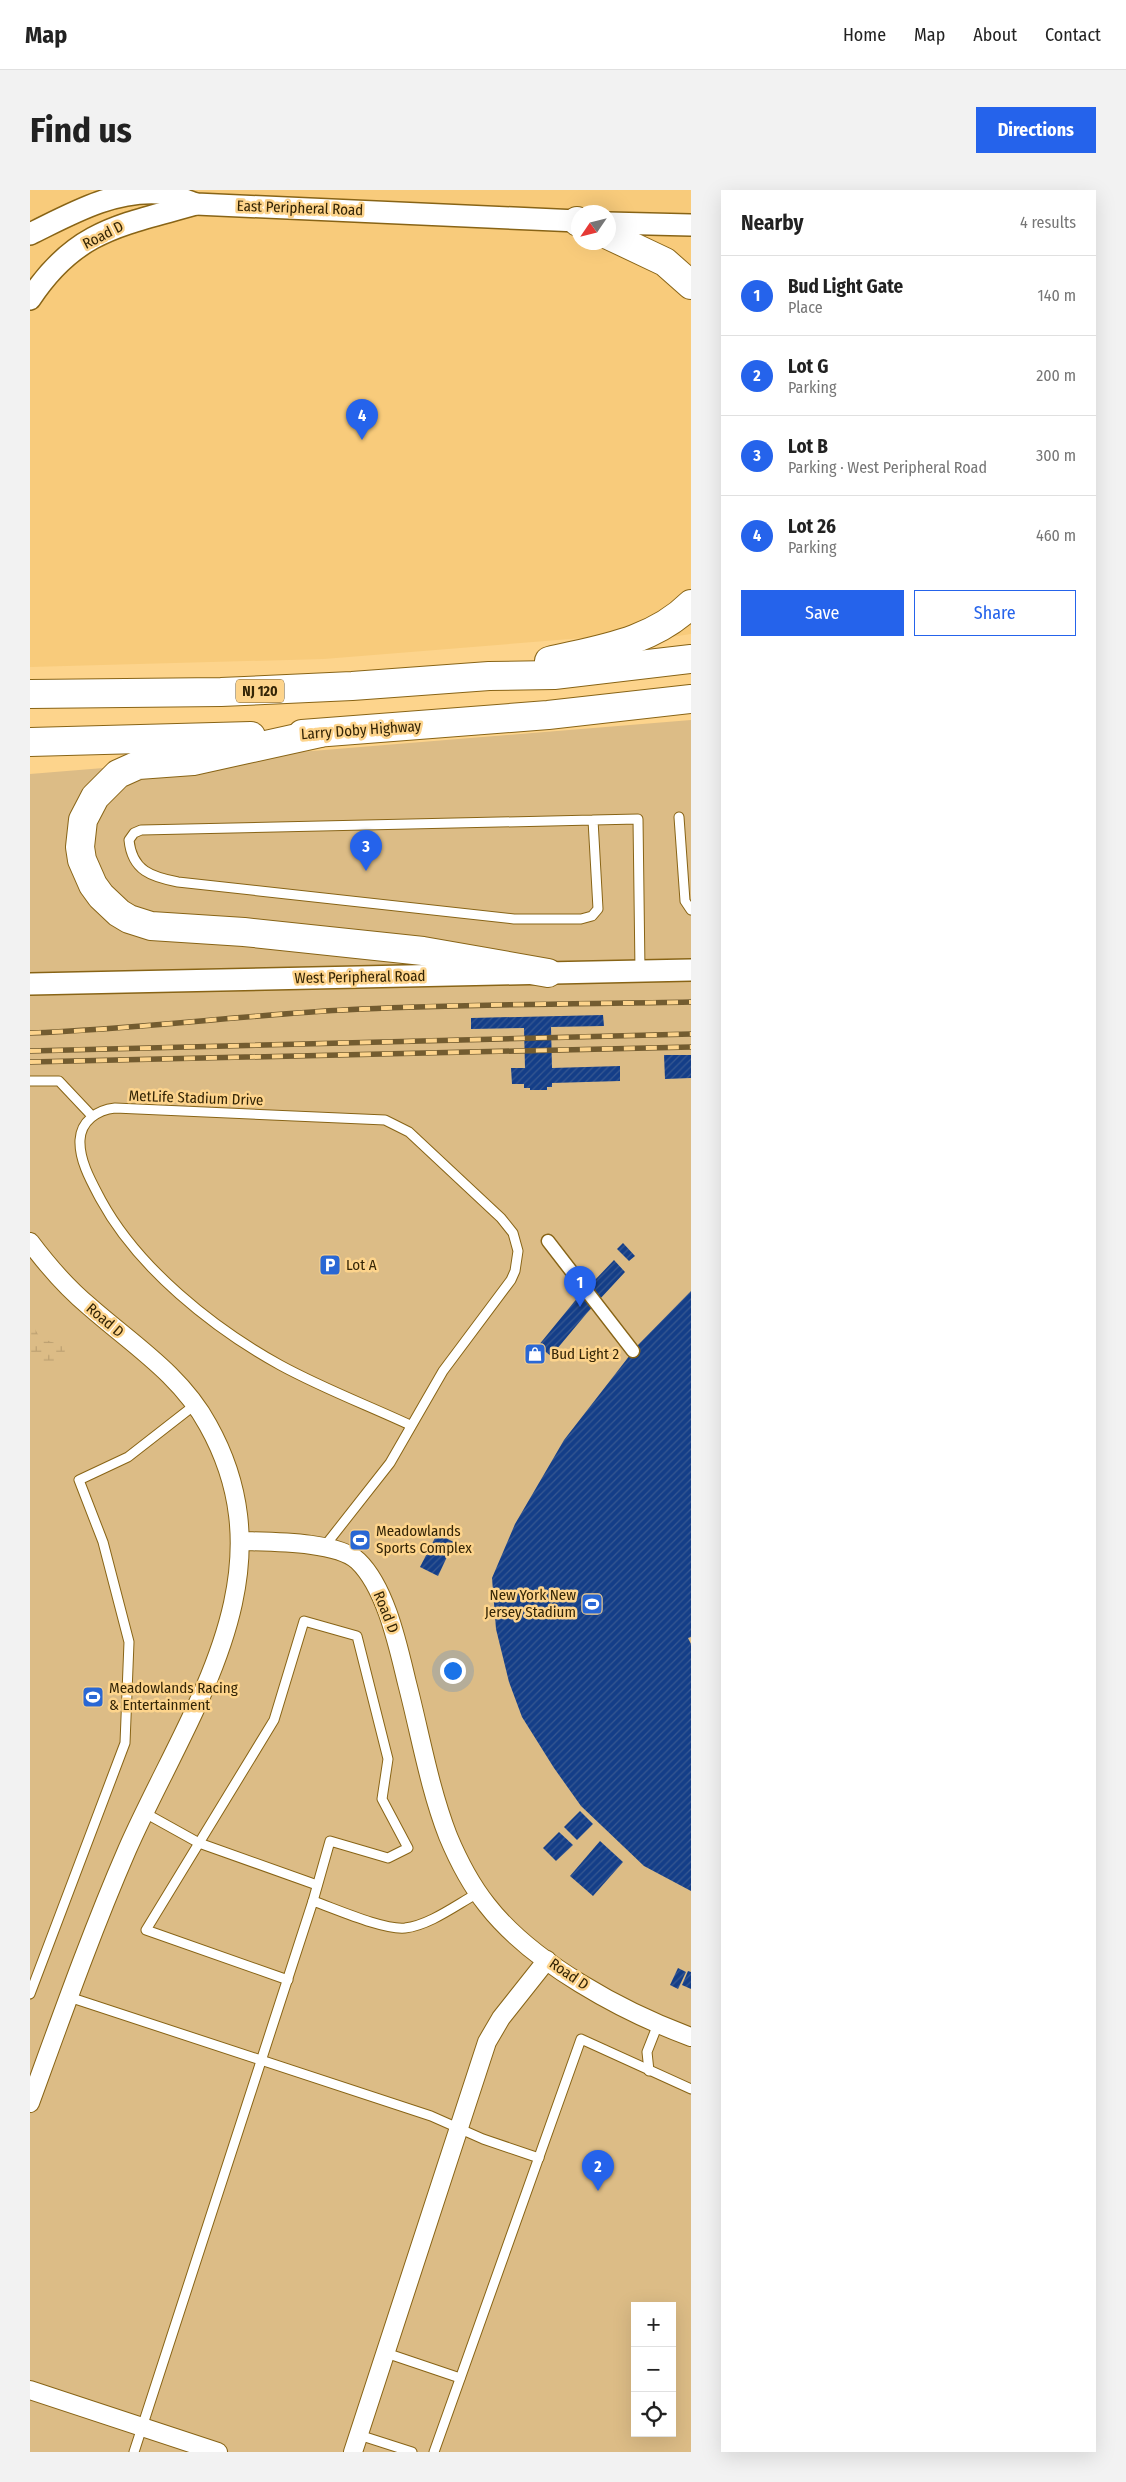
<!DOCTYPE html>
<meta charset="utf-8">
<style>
:root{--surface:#fff;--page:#f2f2f2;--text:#222;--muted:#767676;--line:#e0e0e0;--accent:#2563eb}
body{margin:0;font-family:"Fira Sans Condensed",sans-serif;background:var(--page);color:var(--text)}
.controls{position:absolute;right:15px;bottom:15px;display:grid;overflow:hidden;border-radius:0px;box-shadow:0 5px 20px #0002}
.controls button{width:45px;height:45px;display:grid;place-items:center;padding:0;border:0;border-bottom:1px solid var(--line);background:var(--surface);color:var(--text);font:25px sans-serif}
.compass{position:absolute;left:541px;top:15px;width:45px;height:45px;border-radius:50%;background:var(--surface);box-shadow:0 5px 20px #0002;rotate:235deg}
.you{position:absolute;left:422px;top:1480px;width:18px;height:18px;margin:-12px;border:4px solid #fff;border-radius:50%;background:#1a73e8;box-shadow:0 0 0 8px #1a73e833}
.badge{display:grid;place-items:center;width:32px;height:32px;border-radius:50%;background:var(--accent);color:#fff;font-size:16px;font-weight:700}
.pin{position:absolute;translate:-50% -41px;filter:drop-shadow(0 1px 2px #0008)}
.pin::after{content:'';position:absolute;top:26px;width:18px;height:15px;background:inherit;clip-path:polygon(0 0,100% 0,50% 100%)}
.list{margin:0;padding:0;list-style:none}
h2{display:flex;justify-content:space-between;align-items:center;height:65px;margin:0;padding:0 20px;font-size:21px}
h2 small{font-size:16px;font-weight:400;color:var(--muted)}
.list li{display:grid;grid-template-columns:32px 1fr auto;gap:15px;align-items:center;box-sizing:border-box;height:80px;padding:0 20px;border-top:1px solid var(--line)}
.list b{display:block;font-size:19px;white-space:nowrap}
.list p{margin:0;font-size:16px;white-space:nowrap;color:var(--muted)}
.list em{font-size:16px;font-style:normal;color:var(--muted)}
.actions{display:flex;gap:10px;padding:15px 20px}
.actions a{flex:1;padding:11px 0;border:1px solid var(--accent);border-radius:0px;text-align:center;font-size:18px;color:var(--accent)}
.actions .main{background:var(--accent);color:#fff}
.icon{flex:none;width:28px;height:28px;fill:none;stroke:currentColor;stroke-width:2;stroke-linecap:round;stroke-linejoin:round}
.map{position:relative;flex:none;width:661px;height:2262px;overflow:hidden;border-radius:0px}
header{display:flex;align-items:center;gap:30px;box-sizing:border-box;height:70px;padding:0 25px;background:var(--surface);border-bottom:1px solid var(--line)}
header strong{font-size:24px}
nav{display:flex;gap:28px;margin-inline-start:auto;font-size:18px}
.intro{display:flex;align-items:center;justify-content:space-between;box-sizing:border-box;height:120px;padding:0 30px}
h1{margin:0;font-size:35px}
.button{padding:12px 22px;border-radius:0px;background:var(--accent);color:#fff;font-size:18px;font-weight:700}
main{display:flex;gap:30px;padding:0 30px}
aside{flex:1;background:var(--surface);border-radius:0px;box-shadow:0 5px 20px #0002}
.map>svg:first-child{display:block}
.built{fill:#f8cb7b;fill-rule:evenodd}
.green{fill:#dcbc86;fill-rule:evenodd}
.wetland{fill:url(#wetland-marsh)}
.building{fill:url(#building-hatch)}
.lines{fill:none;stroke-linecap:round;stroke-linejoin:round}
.service-casing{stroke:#886416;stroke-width:11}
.pedestrian-casing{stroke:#886416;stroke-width:15}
.minor-casing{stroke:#886416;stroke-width:20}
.tertiary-casing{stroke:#886416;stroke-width:24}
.motorway-casing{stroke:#886416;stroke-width:30}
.service{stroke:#fff;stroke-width:9}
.pedestrian{stroke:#fff;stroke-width:12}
.minor{stroke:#fff;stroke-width:18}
.tertiary{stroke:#fff;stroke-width:21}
.motorway{stroke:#fff;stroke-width:28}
.rail-casing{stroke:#735c30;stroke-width:5.5}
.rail{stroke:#fdd48c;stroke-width:4;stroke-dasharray:11;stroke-linecap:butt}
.labels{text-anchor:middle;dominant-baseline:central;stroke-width:5;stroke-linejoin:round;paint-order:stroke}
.shield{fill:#fdd48c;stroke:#705a2e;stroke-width:1}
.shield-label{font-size:14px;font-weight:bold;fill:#342506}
.street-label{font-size:15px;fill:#342506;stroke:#fdd48c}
.poi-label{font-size:15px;fill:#342506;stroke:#fdd48c;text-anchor:start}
</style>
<header>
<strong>Map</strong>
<nav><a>Home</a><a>Map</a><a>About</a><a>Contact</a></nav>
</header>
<div class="intro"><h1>Find us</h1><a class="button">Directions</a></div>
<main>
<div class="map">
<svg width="661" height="2262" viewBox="0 0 661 2262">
<defs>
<pattern id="wetland-marsh" width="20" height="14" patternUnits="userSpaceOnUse" patternTransform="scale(1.25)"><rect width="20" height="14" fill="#dcbc86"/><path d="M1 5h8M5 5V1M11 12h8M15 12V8" fill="none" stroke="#bda172"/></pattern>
<pattern id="building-hatch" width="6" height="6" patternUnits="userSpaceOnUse" patternTransform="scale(1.25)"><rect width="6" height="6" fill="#143e88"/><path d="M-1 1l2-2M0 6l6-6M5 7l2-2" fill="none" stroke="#375891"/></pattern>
</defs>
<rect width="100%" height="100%" fill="#fdd48c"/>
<path class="built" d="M0,0H661V444L634,448L565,447L294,469L0,477ZM548,22H578V52H548Z"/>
<path class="green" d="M661,530V2262H0V584ZM605,2116H642V2243H605Z"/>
<path class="wetland" d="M0,1130L10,1148L34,1156L35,1161L30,1169L14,1175L0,1163Z"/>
<g class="building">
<path d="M573,825L574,836L521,837L522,878L590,876V891L522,893V897H517V900H500V898H494V894H482L481,878H495L494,838L441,839V828Z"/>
<path d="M634,865H661V888L635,889Z"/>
<path d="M593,1053L605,1066L599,1071L587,1059Z"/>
<path d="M584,1070L595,1082L557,1123L521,1166L508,1156L544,1112Z"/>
<path d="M661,1101V1447L658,1448L661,1454V1701L614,1676L551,1616L524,1578L492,1527L479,1492L466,1439L462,1388L485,1334L534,1250L607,1156Z"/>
<path d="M501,1156L514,1166L509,1173L496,1163Z"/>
<path d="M407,1344L424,1352L408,1386L390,1377Z"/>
<path d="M550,1621L563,1634L547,1650L534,1637Z"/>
<path d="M529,1642L543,1655L526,1671L513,1658Z"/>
<path d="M570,1651L593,1672L563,1706L540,1686Z"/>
<path d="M648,1778L656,1782L648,1799L640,1795Z"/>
<path d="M658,1781L661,1782V1799L652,1795Z"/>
</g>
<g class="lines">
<g class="service-casing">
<g id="service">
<path d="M649,627L655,711L661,720"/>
<path d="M563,630L568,719L562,726L551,729H484L148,692C122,687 102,681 99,650L104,643L111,640L563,630L608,629L610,781"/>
<path d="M0,891H29L62,926"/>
<path d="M294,1357L360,1273L413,1181L481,1090L485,1081L488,1061L483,1043L471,1028L379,942L355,930L85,918C67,920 51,931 50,950C49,971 62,993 71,1010C108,1078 183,1138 250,1175C292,1198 337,1215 380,1235"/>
<path d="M115,1623L169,1653L287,1695"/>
<path d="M258,1790L116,1740L244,1530L274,1431L327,1446L358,1569L352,1609L378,1658L358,1668L300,1651L283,1711"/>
<path d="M0,1804L95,1553L99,1452L73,1352L49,1290L98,1267L166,1214"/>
<path d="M39,1807L401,1926L453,1949L509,1968"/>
<path d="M619,1881L617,1862L628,1834"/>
<path d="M356,2163L430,2188"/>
<path d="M329,2245L382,2262"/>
<path d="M104,2262L283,1711C306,1719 353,1740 375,1738C400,1735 426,1715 448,1703"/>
<path d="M404,2262L551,1849L661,1899"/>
</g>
</g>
<g class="pedestrian-casing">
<path id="pedestrian" d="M518,1051L603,1161"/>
</g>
<g class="minor-casing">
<g id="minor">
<path d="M0,1052C18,1076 37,1098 60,1117C102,1154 151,1185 178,1235C263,1387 157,1523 97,1660C61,1743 31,1828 0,1913"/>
<path d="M211,1351C240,1352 307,1351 328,1371C356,1398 368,1456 377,1493C390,1543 399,1597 418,1646C428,1670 441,1695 457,1715C502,1773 593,1822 661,1847"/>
<path d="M0,2200L188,2262"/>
<path d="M323,2262L457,1852L471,1828L517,1770"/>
</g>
</g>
<g class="tertiary-casing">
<g id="tertiary">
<path d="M578,33L661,35"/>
<path d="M0,44C41,24 82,0 129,3C141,4 154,10 166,14L548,31"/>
<path d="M0,109C46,39 93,35 166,14"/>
<path d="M0,794L661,780"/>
</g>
</g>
<g class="motorway-casing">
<g id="motorway">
<path d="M547,31L548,32"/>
<path d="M578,45L635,72L661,95"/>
<path d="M519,471C570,459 623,452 661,414"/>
<path d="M0,504L191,502L322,496L459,486L524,485L661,469"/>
<path d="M290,543L163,571L108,575L88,584L65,607L53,630L50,657L52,670L63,695L71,706L89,723L99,729L121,736L214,742L393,761L518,783"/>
<path d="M272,544L518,525L661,509"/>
<path d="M0,552L221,546"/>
</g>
</g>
<use href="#service" class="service"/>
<use href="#pedestrian" class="pedestrian"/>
<use href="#minor" class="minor"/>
<use href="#tertiary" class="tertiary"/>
<use href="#motorway" class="motorway"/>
<g class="rail-casing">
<g id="rail">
<path d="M0,843C111,839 221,824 332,819C441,814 551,814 661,812"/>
<path d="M0,861L661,844"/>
<path d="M0,872L661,857"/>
</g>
</g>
<use href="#rail" class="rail"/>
</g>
<defs>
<g id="parking-square" transform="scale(1.125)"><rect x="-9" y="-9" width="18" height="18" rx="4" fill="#2967d4" stroke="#fdd48c"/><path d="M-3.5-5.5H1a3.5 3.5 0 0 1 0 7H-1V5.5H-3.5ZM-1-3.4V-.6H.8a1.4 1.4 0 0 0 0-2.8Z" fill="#fff"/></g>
<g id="shop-square" transform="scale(1.125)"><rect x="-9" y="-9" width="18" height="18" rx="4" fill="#2967d4" stroke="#fdd48c"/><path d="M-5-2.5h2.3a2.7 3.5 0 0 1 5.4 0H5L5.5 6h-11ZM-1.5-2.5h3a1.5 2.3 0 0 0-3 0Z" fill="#fff"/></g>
<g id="stadium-square" transform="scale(1.125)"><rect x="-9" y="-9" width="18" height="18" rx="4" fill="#2967d4" stroke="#fdd48c"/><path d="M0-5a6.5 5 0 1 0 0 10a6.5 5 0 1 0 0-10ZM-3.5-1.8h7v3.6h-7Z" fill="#fff"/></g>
</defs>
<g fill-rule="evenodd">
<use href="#parking-square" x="300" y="1075"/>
<use href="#shop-square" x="505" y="1164"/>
<use href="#stadium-square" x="330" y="1350"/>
<use href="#stadium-square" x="562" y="1414"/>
<use href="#stadium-square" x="63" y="1507"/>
</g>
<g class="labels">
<rect class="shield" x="206" y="489.5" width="48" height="23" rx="4"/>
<g class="shield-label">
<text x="230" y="501">NJ 120</text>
</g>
<g class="street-label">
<text transform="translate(270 18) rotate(2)">East Peripheral Road</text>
<text transform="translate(73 45) rotate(-27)">Road D</text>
<text transform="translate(331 540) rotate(-4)">Larry Doby Highway</text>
<text transform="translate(330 787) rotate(-1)">West Peripheral Road</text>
<text transform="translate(166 908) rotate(2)">MetLife Stadium Drive</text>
<text transform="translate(75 1130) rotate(40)">Road D</text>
<text transform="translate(356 1422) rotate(68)">Road D</text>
<text transform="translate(539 1784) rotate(34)">Road D</text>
</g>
<g class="poi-label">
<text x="316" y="1075">Lot A</text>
<text x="521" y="1164">Bud Light 2</text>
<text x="346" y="1341">Meadowlands<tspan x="346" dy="17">Sports Complex</tspan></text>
<text x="546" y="1405" text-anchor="end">New York New<tspan x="546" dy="17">Jersey Stadium</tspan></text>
<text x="79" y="1498">Meadowlands Racing<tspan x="79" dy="17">&amp; Entertainment</tspan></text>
</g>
</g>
</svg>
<div class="controls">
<button>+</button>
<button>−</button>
<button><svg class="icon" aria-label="locate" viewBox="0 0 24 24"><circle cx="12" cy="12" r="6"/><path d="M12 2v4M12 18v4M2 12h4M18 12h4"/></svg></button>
</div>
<svg class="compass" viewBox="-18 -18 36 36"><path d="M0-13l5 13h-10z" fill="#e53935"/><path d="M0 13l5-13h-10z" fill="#767676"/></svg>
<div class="you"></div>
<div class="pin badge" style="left:550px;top:1117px">1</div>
<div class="pin badge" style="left:568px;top:2001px">2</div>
<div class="pin badge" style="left:336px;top:681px">3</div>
<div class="pin badge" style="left:332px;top:250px">4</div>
</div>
<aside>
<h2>Nearby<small>4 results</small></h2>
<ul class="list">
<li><span class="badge">1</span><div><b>Bud Light Gate</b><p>Place</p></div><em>140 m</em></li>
<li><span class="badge">2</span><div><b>Lot G</b><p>Parking</p></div><em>200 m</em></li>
<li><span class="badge">3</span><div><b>Lot B</b><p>Parking · West Peripheral Road</p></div><em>300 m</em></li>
<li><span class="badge">4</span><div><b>Lot 26</b><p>Parking</p></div><em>460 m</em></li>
</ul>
<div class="actions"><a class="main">Save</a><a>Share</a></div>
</aside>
</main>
